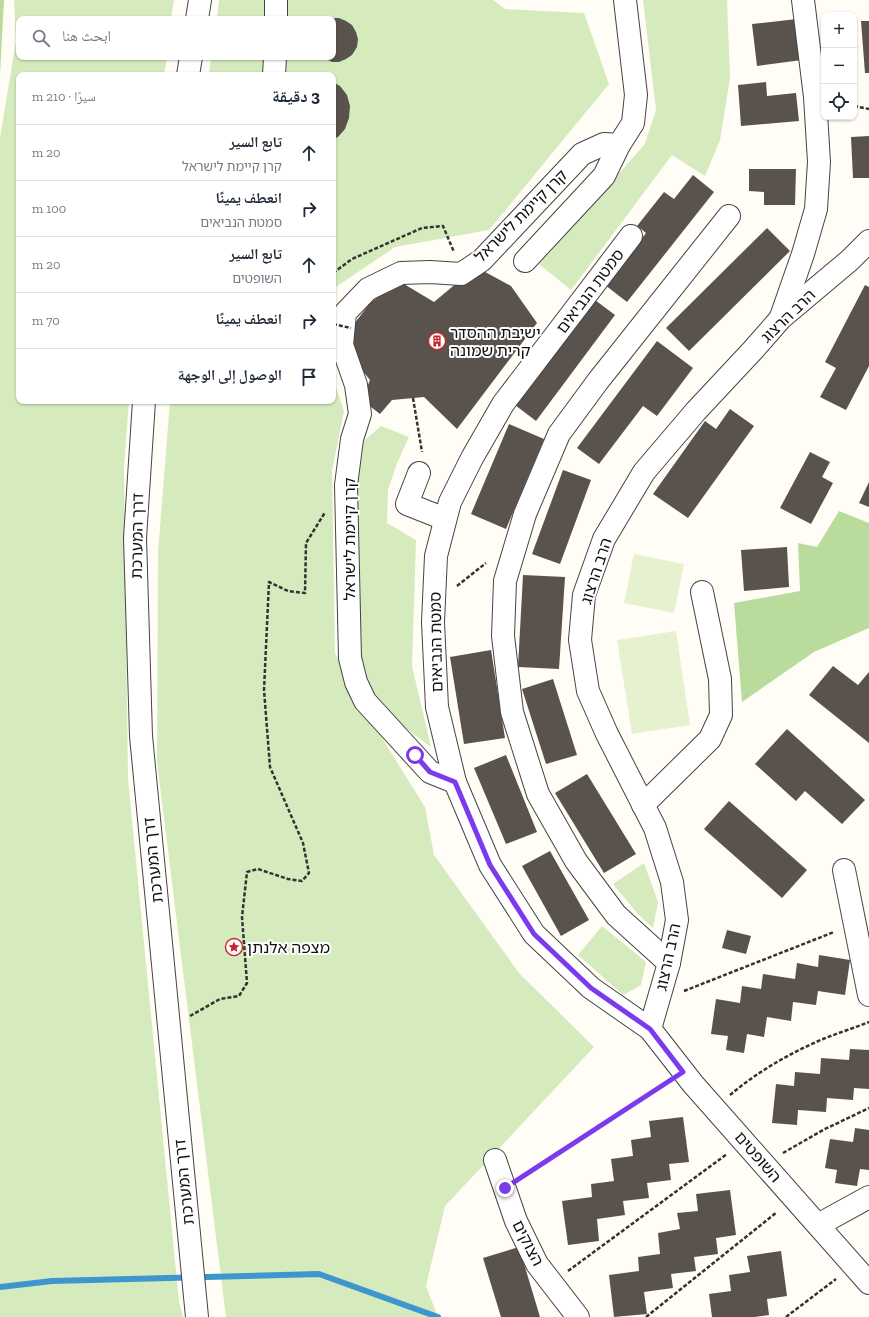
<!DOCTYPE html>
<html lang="ar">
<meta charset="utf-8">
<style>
:root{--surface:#fff;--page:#f2f2f3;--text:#1f2937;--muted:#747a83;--line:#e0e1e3}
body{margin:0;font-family:"Zilla Slab","Noto Naskh Arabic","Noto Sans Hebrew",serif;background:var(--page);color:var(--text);direction:rtl}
.controls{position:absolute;right:12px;top:12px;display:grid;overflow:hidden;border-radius:8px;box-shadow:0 1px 3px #0004}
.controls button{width:36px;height:36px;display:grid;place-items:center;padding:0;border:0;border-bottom:1px solid var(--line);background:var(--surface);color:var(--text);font:20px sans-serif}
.stop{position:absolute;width:12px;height:12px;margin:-9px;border:3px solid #7c3aed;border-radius:50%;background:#fff}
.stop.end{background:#7c3aed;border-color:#fff;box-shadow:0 1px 4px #0008}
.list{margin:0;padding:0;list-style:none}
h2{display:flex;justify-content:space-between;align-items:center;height:52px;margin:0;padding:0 16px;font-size:17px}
h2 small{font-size:13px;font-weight:400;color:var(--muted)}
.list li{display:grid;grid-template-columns:26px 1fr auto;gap:12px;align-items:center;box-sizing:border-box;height:56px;padding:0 16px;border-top:1px solid var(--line)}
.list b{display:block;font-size:15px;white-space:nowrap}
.list p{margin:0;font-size:13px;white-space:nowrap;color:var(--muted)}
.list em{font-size:13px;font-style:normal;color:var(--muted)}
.icon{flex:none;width:22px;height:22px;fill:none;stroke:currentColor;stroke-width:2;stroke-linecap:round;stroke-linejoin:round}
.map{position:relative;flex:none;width:869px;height:1317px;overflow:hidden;direction:ltr}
.search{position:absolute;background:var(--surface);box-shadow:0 1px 3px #0004;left:16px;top:16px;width:320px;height:44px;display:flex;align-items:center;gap:10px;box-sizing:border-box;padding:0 14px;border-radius:8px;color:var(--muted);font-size:15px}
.panel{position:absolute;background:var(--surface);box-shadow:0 1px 3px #0004;left:16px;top:72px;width:320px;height:332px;border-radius:8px;direction:rtl}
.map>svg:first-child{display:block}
.green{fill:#d5ebbd}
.forest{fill:#b9dc9c}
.pitch{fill:#e6f2cf}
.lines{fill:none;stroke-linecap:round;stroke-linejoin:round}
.stream{stroke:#3f96cf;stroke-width:6}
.building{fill:#5a524d}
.minor-casing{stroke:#444;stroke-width:24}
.path{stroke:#333;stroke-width:2.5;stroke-dasharray:4 2;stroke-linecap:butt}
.minor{stroke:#fff;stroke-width:22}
.path-bridge{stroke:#333;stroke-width:2.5;stroke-dasharray:4 2;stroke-linecap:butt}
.route{stroke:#7c3aed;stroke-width:5}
.labels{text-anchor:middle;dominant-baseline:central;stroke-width:4;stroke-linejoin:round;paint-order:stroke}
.street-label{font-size:16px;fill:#111;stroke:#fff}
.poi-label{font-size:16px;fill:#111;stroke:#fff;text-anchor:start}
</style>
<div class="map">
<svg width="869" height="1317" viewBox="0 0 869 1317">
<rect width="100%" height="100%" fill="#fffdf5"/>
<g class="green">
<path d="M14,0H174L171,19H19V57H167L164,75H19V401H129L124,468L128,779L179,1302L183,1317H0V138L16,41Z"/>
<path d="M219,0H493L505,9L584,13L609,84L489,230L395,247L333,289V75H209L211,57H333V19H217Z"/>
<path d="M643,0H727L730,78L720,140L705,176L672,155L571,290L539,264L645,144L656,110Z"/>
<path d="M333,378L344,411L332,471L335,653L372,722L425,807L434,855L519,973L594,1047L445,1206L426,1286L438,1317H226L157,762L158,553L170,401H333Z"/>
<path d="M381,426L409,437L397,463L388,490L387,523L416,540L412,666L431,747L392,718L364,683L358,657L353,476L364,441Z"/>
<path d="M644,863L658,902L653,928L637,913L613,884Z"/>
<path d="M602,926L646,962L641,985L623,995L578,955Z"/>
</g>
<g class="forest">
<path d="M0,0H4L0,75Z"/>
<path d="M839,511L869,523V628L814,652L742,702L734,603L800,591L798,543L817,547Z"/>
</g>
<g class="pitch">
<path d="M634,554L684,564L674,613L624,603Z"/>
<path d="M676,631L690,725L632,734L617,640Z"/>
</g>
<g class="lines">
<path class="stream" d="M0,1287L52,1281L319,1274L438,1317"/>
</g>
<g class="building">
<path d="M333,18H339L346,21L352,25L356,32L358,39L357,47L352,55L346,59L339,62H332L322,57H333Z"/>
<path d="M797,19L802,60L757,66L752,24Z"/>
<path d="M861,21H869V73H865Z"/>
<path d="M333,82L340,86L347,95L350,106L349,118L345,129L338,137L333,139Z"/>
<path d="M766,82L767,96L796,93L799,121L741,126L738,85Z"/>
<path d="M869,136V178H853L851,137Z"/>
<path d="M749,169H796L795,205H764V192L749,191Z"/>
<path d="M693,175L714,192L627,302L605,285L646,233L637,226L664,192L674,199Z"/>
<path d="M767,228L790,251L689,351L666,328Z"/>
<path d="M476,267L511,286L537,323L457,429L424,397L392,400L380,414L362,400L370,380L348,353L351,328L370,303L399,281L434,302Z"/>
<path d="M865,285L869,287V366L846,410L820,397L836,368L825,362Z"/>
<path d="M595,300L615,315L536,421L515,405Z"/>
<path d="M657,341L693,368L657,416L643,406L599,464L577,448Z"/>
<path d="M730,409L754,426L688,518L653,494L705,421L716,429Z"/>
<path d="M509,424L544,439L506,529L471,514Z"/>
<path d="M810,452L830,462L822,477L833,483L811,524L780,508Z"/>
<path d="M563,470L591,480L560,564L532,554Z"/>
<path d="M869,482V507L859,503Z"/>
<path d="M787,547L789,587L744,591L741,550Z"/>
<path d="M523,575L565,577L559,669L518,667Z"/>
<path d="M491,650L505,738L464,744L450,657Z"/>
<path d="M833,666L858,685L869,672V743L809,695Z"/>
<path d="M553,679L577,755L546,764L522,689Z"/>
<path d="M787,729L865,800L842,824L805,791L796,801L755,764Z"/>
<path d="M506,755L537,832L506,844L474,768Z"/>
<path d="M587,774L636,854L604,873L555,793Z"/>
<path d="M729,801L807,870L782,898L704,829Z"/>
<path d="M550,851L589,920L561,936L522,866Z"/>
<path d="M727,930L751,936L746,954L722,948Z"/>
<path d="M819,955L850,960L845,995L818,991L816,1005L793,1002L791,1021L767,1017L764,1037L747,1034L744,1053L726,1050L728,1036L711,1034L716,999L740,1003L742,986L761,989L763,974L795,979L797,963L818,967Z"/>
<path d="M850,1049L869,1050V1089L854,1088L853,1100L827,1098L826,1112L798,1110L797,1125L772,1123L776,1084L794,1086L795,1072L820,1074L821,1058L849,1060Z"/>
<path d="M683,1117L689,1162L669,1164L671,1180L647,1183L649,1198L623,1201L625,1215L597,1219L599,1241L568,1245L562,1201L592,1197L591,1184L614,1181L611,1159L633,1156L631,1140L651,1137L649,1121Z"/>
<path d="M855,1128L869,1130V1170L860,1169L857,1186L835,1183L837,1170L825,1168L830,1139L853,1142Z"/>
<path d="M730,1190L736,1235L716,1238L718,1254L694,1257L696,1271L671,1274L673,1288L644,1292L647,1314L614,1317L609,1275L639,1271L638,1257L660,1254L658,1233L680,1229L677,1213L698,1211L696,1194Z"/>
<path d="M519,1247L540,1317H501L483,1258Z"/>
<path d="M781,1251L787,1296L767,1299L769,1315L754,1317H712L709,1294L731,1291L729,1275L750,1272L747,1256Z"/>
</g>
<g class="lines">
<g class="minor-casing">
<g id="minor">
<path d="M197,19L200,0"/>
<path d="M276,19V0"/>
<path d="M188,75L191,57"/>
<path d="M274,75L275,57"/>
<path d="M631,236L503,404L472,458L450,502L436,556L433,622L437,707L455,782L490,865L534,934L591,988L650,1029L693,1084L869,1283"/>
<path d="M525,261L604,176L619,145"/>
<path d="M781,317L803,254L816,209L819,162L815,97L803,0"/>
<path d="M144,401L135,538L141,736L197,1317"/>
<path d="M419,473L407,504L445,519"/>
<path d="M455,782L430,772L365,701L356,682L350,658L346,485L352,439L360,414L356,385L342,345L345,313L368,289L401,273L430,272L461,274L482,260L582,154L604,144L619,145L633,123L636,95L625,0"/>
<path d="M643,805L710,739L721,715L720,679L702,592"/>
<path d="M844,870L869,995"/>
<path d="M669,963L616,915L576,861L538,794L512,712L503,636L505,581L525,514L559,434L598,381L729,216"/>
<path d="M650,1029L669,963L677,920L672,882L655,828L607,734L588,691L580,640L584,595L604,539L644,472L696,411L753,350L781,318L850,260L869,241"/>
<path d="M495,1160L516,1221L537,1264L578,1317"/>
<path d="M818,1225L869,1197"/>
</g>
</g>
<g class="path">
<path d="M854,106L869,109"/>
<path d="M333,273L352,259L422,228L443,226L454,252"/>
<path d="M413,398L422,452"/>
<path d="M457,586L486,563"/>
<path d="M684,991L834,932"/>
<path d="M190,1016L220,999L239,996L247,983L242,917L247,872L258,869L288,879L302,881L309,873L303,843L270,767L264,690L269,582L288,591L305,593L306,543L324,514L325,513"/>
<path d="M730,1095C757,1072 790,1053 823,1039C838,1033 854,1028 869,1022"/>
<path d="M783,1153L823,1130L869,1108"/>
<path d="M524,1175L665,1083"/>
<path d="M568,1271L727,1154"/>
<path d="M646,1317L777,1212"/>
<path d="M786,1317L836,1279"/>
</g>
<use href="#minor" class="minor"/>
<path class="path-bridge" d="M333,324L351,328"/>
</g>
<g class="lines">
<path class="route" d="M415,755L430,772L455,782L490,865L534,934L591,988L650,1029L683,1072L505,1188"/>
</g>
<defs>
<g id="building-ring" transform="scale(0.9)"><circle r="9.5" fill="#fff" stroke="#c4262e" stroke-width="1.5"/><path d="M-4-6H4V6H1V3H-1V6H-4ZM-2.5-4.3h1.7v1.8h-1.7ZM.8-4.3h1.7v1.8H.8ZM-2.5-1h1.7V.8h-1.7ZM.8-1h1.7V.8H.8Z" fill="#c4262e"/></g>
<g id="sight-ring" transform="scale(0.9)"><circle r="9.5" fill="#fff" stroke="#c4262e" stroke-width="1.5"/><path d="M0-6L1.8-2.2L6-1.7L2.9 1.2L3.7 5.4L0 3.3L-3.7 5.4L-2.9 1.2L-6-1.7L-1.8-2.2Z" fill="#c4262e"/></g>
</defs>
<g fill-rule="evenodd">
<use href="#building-ring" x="437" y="341"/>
<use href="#sight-ring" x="234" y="947"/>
</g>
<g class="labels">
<g class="street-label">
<text transform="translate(521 216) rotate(-45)">קרן קיימת לישראל</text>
<text transform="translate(590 291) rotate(-53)">סמטת הנביאים</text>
<text transform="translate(788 316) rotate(-44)">הרב הרצוג</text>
<text transform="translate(137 536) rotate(-89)">דרך המערכת</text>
<text transform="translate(349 539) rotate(-90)">קרן קיימת לישראל</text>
<text transform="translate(596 571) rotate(-72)">הרב הרצוג</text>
<text transform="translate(436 642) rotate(-91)">סמטת הנביאים</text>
<text transform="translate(153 860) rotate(-96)">דרך המערכת</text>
<text transform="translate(668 957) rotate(-78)">הרב הרצוג</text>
<text transform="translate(758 1157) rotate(49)">השופטים</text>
<text transform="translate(184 1182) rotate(-96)">דרך המערכת</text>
<text transform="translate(528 1243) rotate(63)">הצוקים</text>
</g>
<g class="poi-label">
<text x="450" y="332">ישיבת ההסדר<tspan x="450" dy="18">קרית שמונה</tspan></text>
<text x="247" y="947">מצפה אלנתן</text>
</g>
</g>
</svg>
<div class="controls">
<button>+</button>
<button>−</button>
<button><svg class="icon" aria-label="locate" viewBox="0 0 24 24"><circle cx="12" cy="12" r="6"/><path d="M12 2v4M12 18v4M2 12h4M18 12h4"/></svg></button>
</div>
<div class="stop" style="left:415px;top:755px"></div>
<div class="stop end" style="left:505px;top:1188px"></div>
<div class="search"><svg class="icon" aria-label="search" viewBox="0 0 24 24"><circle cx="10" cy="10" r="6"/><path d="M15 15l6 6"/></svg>ابحث هنا</div>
<section class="panel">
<h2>3 دقيقة<small>سيرًا · 210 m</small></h2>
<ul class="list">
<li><svg class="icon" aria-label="ahead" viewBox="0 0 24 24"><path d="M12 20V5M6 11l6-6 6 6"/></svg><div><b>تابع السير</b><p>קרן קיימת לישראל</p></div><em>20 m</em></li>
<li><svg class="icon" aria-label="right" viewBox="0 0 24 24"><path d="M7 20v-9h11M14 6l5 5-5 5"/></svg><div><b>انعطف يمينًا</b><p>סמטת הנביאים</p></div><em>100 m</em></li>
<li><svg class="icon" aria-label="ahead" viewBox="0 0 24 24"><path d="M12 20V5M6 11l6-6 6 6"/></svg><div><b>تابع السير</b><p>השופטים</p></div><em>20 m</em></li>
<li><svg class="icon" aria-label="right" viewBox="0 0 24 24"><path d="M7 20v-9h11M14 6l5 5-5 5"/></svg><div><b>انعطف يمينًا</b></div><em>70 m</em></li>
<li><svg class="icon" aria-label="arrive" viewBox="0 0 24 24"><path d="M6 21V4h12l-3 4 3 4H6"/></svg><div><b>الوصول إلى الوجهة</b></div></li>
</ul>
</section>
</div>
